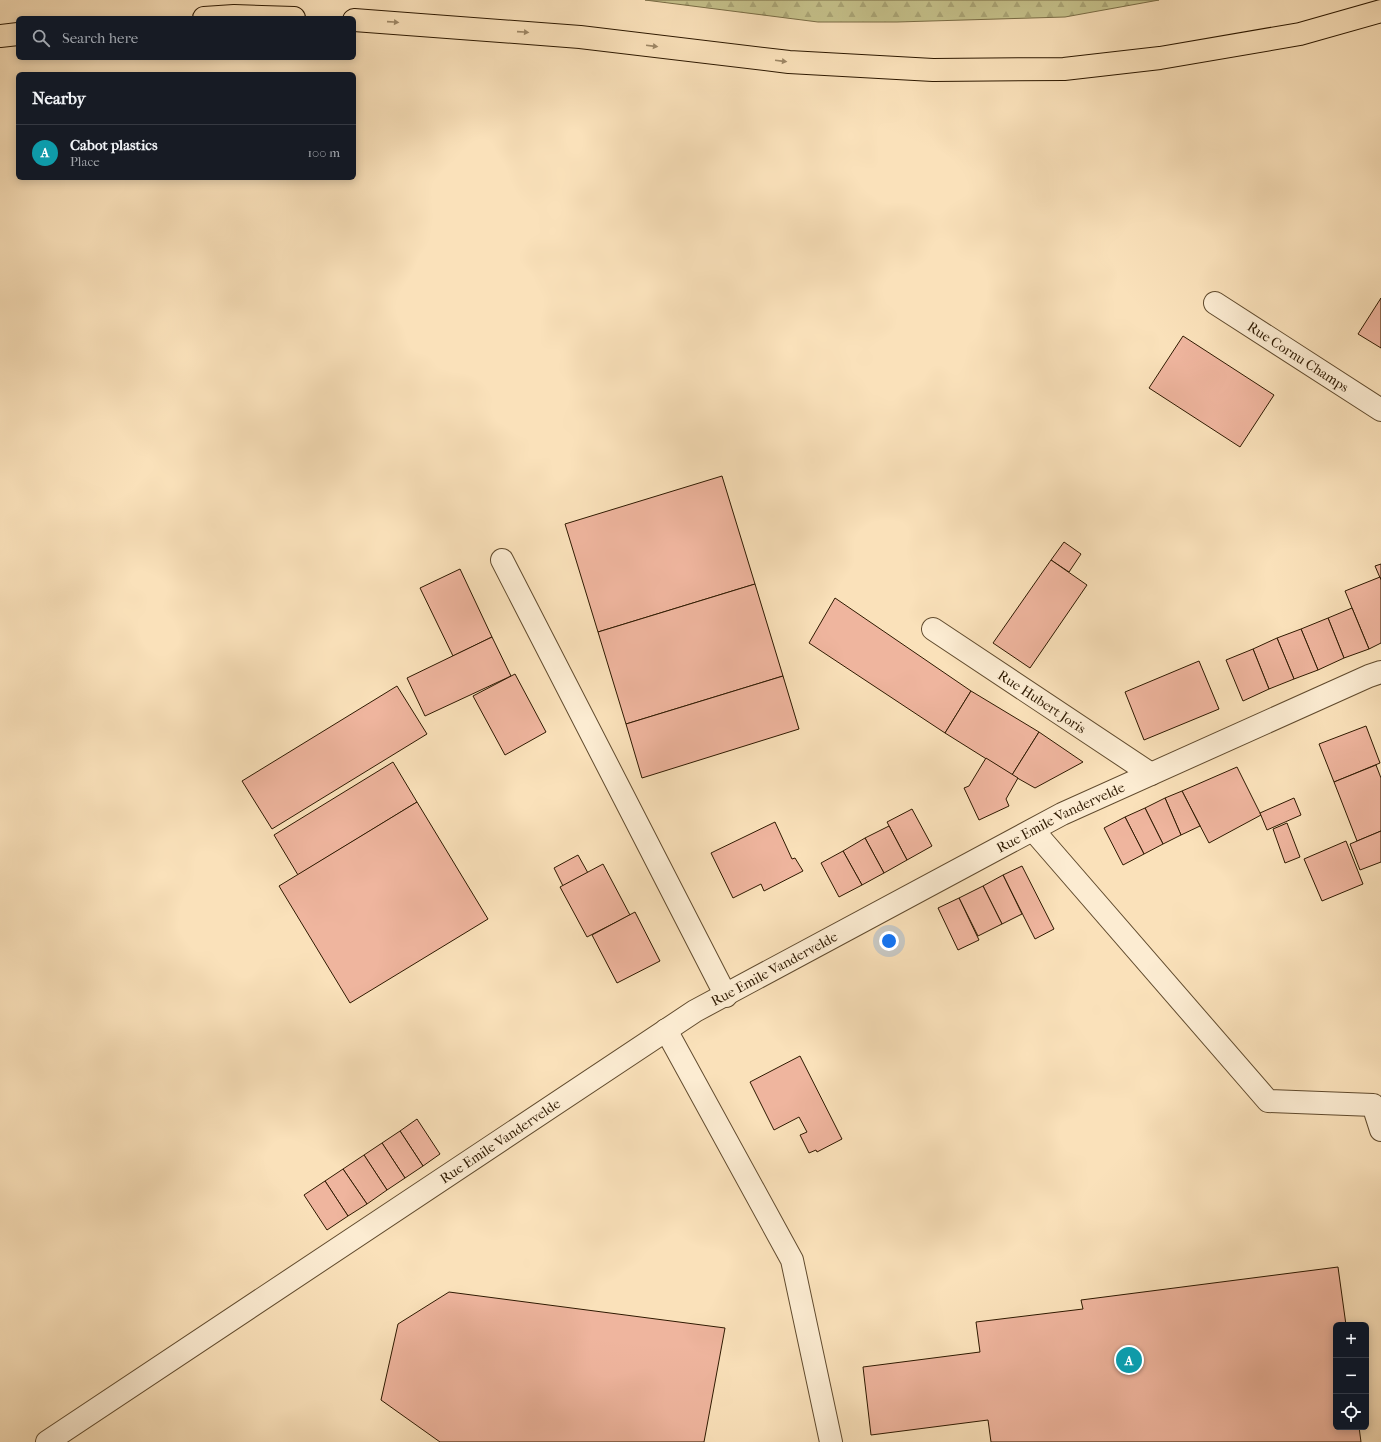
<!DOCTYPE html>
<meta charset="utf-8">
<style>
:root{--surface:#171b24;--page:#20242c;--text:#f1f3f6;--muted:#9ea1a6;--line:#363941;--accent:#ea580c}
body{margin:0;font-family:"IM FELL French Canon",serif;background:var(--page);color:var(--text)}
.controls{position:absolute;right:12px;bottom:12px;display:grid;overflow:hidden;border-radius:6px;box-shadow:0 2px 10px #0003}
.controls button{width:36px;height:36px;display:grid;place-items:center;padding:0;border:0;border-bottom:1px solid var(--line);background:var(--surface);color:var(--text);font:20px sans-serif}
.you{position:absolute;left:889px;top:941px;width:14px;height:14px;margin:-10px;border:3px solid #fff;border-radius:50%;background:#1a73e8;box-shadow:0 0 0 6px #1a73e833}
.badge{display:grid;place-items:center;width:26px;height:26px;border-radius:50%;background:var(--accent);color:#fff;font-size:13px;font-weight:700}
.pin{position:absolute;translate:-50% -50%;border:2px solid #fff;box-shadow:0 1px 4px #0006}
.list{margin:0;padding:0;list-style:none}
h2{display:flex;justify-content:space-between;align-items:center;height:52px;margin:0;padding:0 16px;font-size:17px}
h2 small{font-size:13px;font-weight:400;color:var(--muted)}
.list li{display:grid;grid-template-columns:26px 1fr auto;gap:12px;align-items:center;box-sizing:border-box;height:56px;padding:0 16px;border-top:1px solid var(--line)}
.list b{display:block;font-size:15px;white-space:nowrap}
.list p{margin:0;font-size:13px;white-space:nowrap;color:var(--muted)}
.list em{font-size:13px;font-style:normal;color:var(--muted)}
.icon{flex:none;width:22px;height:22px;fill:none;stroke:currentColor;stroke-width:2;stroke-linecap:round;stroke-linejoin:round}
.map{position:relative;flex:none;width:1381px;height:1442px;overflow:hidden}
.search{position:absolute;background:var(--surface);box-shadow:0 2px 10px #0003;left:16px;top:16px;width:340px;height:44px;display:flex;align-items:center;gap:10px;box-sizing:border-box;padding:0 14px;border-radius:6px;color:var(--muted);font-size:15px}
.panel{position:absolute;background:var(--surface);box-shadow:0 2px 10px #0003;left:16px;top:72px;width:340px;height:108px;border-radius:6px}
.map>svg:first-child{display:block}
.forest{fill:url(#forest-firs);stroke:#7a6d46}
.building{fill:#efb59e;stroke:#2e1900}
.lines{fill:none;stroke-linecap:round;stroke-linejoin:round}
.minor-casing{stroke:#614b2e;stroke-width:24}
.highway-casing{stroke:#2e1900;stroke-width:24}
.minor{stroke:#fcecd2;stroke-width:22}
.highway{stroke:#fae1ba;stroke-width:22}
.oneway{fill:#9e8766}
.labels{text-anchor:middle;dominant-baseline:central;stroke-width:3.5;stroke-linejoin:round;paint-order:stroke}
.street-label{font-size:14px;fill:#2e1900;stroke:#fcecd2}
</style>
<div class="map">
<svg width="1381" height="1442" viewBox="0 0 1381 1442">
<defs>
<pattern id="forest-firs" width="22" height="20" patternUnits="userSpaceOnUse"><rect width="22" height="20" fill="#c5c18b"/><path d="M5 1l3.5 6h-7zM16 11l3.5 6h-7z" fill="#aaa576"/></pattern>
</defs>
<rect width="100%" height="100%" fill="#fae1ba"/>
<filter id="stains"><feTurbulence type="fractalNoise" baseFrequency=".005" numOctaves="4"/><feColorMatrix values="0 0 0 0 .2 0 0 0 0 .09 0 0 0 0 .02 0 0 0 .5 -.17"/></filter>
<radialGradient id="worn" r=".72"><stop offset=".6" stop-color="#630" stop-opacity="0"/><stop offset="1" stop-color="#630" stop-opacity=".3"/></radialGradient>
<path class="forest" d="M645,0H1159L1065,17L897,22H818Z"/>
<g class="building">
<path d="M1381,298V348L1358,334Z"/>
<path d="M1183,336L1274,395L1240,447L1149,388Z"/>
<path d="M722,476L755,584L598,632L565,524Z"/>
<path d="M1064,542L1081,554L1069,572L1051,560Z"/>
<path d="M1051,560L1087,585L1030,668L993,643Z"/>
<path d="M1381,564V580L1375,566Z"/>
<path d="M460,569L492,637L453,656L420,588Z"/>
<path d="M1380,577L1381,580V643L1369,649L1345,591Z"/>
<path d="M755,584L783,676L626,724L598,632Z"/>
<path d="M835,598L971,691L945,733L809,643Z"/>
<path d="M1352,608L1369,649L1344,658L1328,618Z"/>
<path d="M1328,618L1344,658L1318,670L1301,629Z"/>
<path d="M1301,629L1318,670L1294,679L1277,638Z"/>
<path d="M492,637L511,676L425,716L407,678Z"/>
<path d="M1277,638L1294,679L1269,689L1253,649Z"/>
<path d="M1253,649L1269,689L1243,701L1226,660Z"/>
<path d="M1199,661L1219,709L1144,740L1125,692Z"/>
<path d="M515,674L546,732L505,755L473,696Z"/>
<path d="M783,676L799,729L642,778L626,724Z"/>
<path d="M397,686L427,734L272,829L242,781Z"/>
<path d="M971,691L1039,732L1012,775L945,733Z"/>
<path d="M1366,726L1380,763L1334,782L1319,744Z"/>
<path d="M1039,732L1083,762L1035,788L1012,775Z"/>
<path d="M986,758L1018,778L1006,799L1009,806L979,820L964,788L969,786Z"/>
<path d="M393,762L417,802L298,875L274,835Z"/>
<path d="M1376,765L1381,778V831L1357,841L1334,782Z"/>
<path d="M1237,767L1261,815L1209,843L1182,791Z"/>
<path d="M1182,791L1200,826L1181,835L1165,798Z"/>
<path d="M1165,798L1181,835L1163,844L1145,808Z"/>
<path d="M1294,798L1301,815L1267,830L1260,813Z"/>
<path d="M417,802L488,919L350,1003L279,886Z"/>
<path d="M1145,808L1163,844L1144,854L1125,817Z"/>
<path d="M912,809L932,846L907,860L887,822Z"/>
<path d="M1125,817L1144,854L1123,865L1104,828Z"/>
<path d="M775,822L792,859L795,858L803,871L764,891L761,884L733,898L711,853Z"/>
<path d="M1287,823L1300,857L1285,863L1273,829Z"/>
<path d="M889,826L907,860L884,873L865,838Z"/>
<path d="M1381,831V862L1360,870L1350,844Z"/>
<path d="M865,838L884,873L862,885L843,851Z"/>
<path d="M1346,841L1363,884L1322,901L1304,859Z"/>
<path d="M843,851L862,885L839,897L821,863Z"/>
<path d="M578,855L588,873L563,886L554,868Z"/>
<path d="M603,864L630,915L587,937L560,887Z"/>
<path d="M1022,866L1054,929L1035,939L1003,875Z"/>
<path d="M1003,875L1022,914L1002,924L983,886Z"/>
<path d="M983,886L1002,924L978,936L959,898Z"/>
<path d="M959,898L979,940L958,950L938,908Z"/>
<path d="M635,912L660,961L617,983L592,935Z"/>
<path d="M800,1056L842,1139L817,1152L816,1150L809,1153L800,1135L807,1132L799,1117L774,1130L750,1082Z"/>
<path d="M417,1119L440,1154L423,1166L400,1131Z"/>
<path d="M400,1131L423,1166L405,1178L382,1143Z"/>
<path d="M382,1143L405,1178L387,1190L364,1155Z"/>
<path d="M364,1155L387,1190L367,1204L343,1169Z"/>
<path d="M343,1169L367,1204L348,1216L325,1181Z"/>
<path d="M325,1181L348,1216L327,1230L304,1195Z"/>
<path d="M1338,1267L1346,1325H1336V1427H1359L1361,1442H991L988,1420L871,1435L863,1367L980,1352L976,1322L1083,1309L1081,1300Z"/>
<path d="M449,1292L725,1328L704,1442H440L381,1400L398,1324Z"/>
</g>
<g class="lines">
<g class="minor-casing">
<g id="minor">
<path id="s1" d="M1215,303L1381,410"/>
<path d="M502,560L726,996"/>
<path id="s2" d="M933,629L1151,774"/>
<path d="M1033,830L1268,1101L1373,1105L1381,1130"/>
<path d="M666,1030L792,1260L831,1442"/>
<path id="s3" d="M47,1442L695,1011L1062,814L1369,676L1381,672"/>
</g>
</g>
<g class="highway-casing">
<g id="highway">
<path d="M204,18L234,16L294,18"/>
<path d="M354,20L580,37L789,62L933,70L1064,69L1160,58L1300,34L1381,11"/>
<path d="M0,36L18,34"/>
</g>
</g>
<use href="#minor" class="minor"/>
<use href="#highway" class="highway"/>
</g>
<defs><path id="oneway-solid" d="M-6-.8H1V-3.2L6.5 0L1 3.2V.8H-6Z"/></defs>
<g class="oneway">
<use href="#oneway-solid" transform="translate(393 22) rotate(4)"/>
<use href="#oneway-solid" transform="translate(523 32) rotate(4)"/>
<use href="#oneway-solid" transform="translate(652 46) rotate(7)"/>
<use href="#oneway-solid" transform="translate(781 61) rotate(7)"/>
</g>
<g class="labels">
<g class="street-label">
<text stroke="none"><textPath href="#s1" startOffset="99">Rue Cornu Champs</textPath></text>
<text stroke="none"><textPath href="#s2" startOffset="131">Rue Hubert Joris</textPath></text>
<text stroke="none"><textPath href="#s3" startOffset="1192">Rue Emile Vandervelde</textPath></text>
<text stroke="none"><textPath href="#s3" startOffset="868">Rue Emile Vandervelde</textPath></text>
<text stroke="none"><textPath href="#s3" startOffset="544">Rue Emile Vandervelde</textPath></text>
</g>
</g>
<rect width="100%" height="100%" filter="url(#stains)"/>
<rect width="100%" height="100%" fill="url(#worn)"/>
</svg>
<div class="controls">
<button>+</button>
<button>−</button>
<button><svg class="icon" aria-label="locate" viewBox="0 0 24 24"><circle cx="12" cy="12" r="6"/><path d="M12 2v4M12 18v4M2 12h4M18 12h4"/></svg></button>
</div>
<div class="you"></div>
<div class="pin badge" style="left:1129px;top:1360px;background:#0f9aa8">A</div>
<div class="search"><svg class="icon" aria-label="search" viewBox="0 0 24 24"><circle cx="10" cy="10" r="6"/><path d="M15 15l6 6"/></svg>Search here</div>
<section class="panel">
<h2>Nearby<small></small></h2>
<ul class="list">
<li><span class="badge" style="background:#0f9aa8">A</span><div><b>Cabot plastics</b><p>Place</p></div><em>100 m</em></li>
</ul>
</section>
</div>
